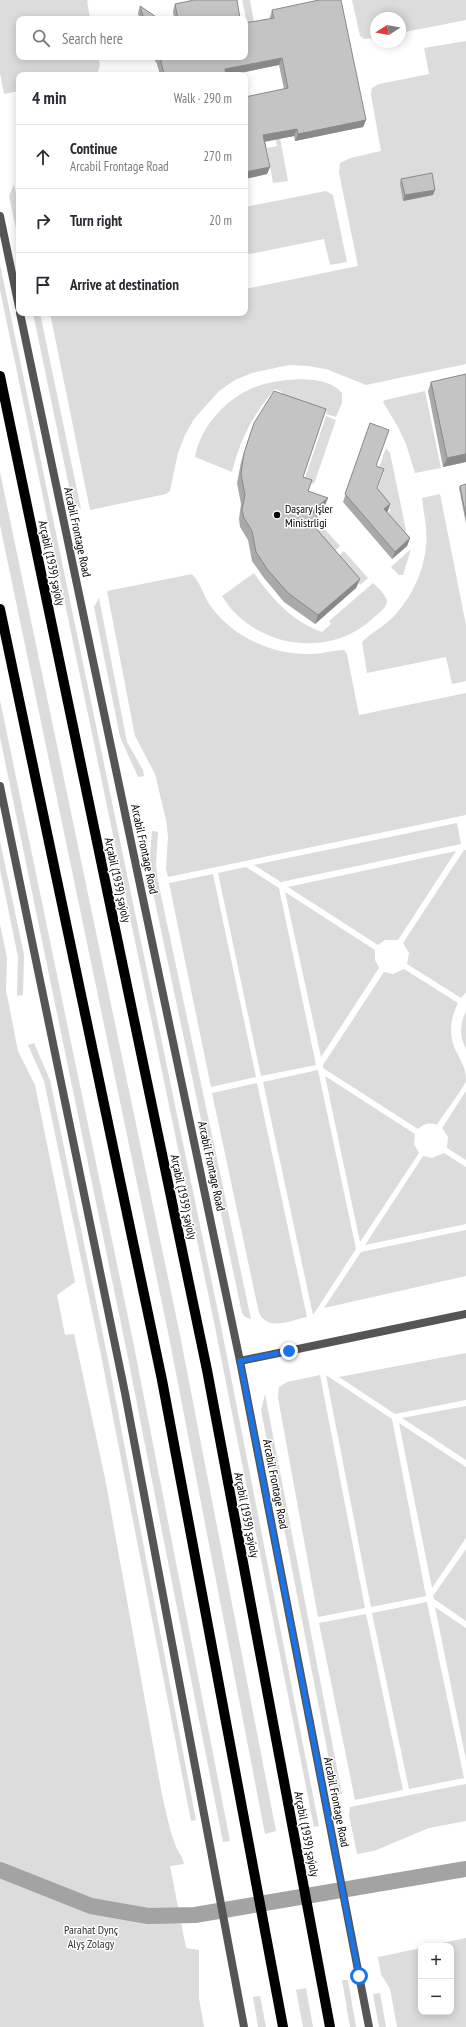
<!DOCTYPE html>
<meta charset="utf-8">
<style>
:root{--surface:#fff;--page:#f2f2f3;--text:#2b2b33;--muted:#7c7c81;--line:#e1e1e2}
body{margin:0;font-family:"PT Sans Narrow",sans-serif;background:var(--page);color:var(--text)}
.controls{position:absolute;right:12px;bottom:12px;display:grid;overflow:hidden;border-radius:8px;box-shadow:0 2px 10px #0003}
.controls button{width:36px;height:36px;display:grid;place-items:center;padding:0;border:0;border-bottom:1px solid var(--line);background:var(--surface);color:var(--text);font:20px sans-serif}
.compass{position:absolute;left:370px;top:12px;width:36px;height:36px;border-radius:50%;background:var(--surface);box-shadow:0 2px 10px #0003;rotate:259deg}
.stop{position:absolute;width:12px;height:12px;margin:-9px;border:3px solid #1a73e8;border-radius:50%;background:#fff}
.stop.end{background:#1a73e8;border-color:#fff;box-shadow:0 1px 4px #0008}
.list{margin:0;padding:0;list-style:none}
h2{display:flex;justify-content:space-between;align-items:center;height:52px;margin:0;padding:0 16px;font-size:17px}
h2 small{font-size:13px;font-weight:400;color:var(--muted)}
.list li{display:grid;grid-template-columns:26px 1fr auto;gap:12px;align-items:center;box-sizing:border-box;height:64px;padding:0 16px;border-top:1px solid var(--line)}
.list b{display:block;font-size:15px;white-space:nowrap}
.list p{margin:0;font-size:13px;white-space:nowrap;color:var(--muted)}
.list em{font-size:13px;font-style:normal;color:var(--muted)}
.icon{flex:none;width:22px;height:22px;fill:none;stroke:currentColor;stroke-width:2;stroke-linecap:round;stroke-linejoin:round}
.map{position:relative;flex:none;width:466px;height:2027px;overflow:hidden}
.search{position:absolute;background:var(--surface);box-shadow:0 2px 10px #0003;left:16px;top:16px;width:232px;height:44px;display:flex;align-items:center;gap:10px;box-sizing:border-box;padding:0 14px;border-radius:8px;color:var(--muted);font-size:15px}
.panel{position:absolute;background:var(--surface);box-shadow:0 2px 10px #0003;left:16px;top:72px;width:232px;height:244px;border-radius:8px}
.map>svg:first-child{display:block}
.green{fill:#dcdcdc}
.lines{fill:none;stroke-linecap:round;stroke-linejoin:round}
.canal{stroke:#a3a3a3;stroke-width:16}
.minor{stroke:#555;stroke-width:8}
.tertiary{stroke:#555;stroke-width:8}
.primary{stroke:#000;stroke-width:10}
.wall{fill:#a9a9a9}
.shaded-wall{fill:#898989}
.building{fill:#c4c4c4;stroke:#898989}
.route{stroke:#1a73e8;stroke-width:5}
.poi-dot{fill:#000;stroke:#fff;stroke-width:1.5}
.labels{text-anchor:middle;dominant-baseline:central;stroke-width:3;stroke-linejoin:round;paint-order:stroke}
.poi-label{font-size:12px;fill:#000;stroke:#fff;text-anchor:start}
.street-label{font-size:12px;fill:#000;stroke:#fff}
.park-label{font-size:12px;fill:#333;stroke:#fff}
</style>
<div class="map">
<svg width="466" height="2027" viewBox="0 0 466 2027">
<rect width="100%" height="100%" fill="#fff"/>
<g class="green">
<path d="M0,0H89L87,1L90,19H19V57H98L100,65L98,72L94,75H19V91L4,94L0,73Z"/>
<path d="M242,0H250L262,65L248,27Z"/>
<path d="M352,0H466V20L400,33V18H376V38L364,39L360,36Z"/>
<path d="M466,41V364L366,385L326,369L308,366L289,365L252,373L235,380L219,391L194,419L185,435L178,453L170,491L166,494L90,510L50,313H245V289L358,266L339,173L340,163L350,158L381,151L371,95L372,88L379,84L429,74L424,48Z"/>
<path d="M273,101L288,181L273,183L267,148L277,146L268,102Z"/>
<path d="M14,184L19,209V243L9,196Z"/>
<path d="M326,191L333,195L347,262L330,265L324,239L250,254L245,252V207Z"/>
<path d="M0,264L221,1326L319,1826L314,1827L215,1327L0,290Z"/>
<path d="M33,313H40L81,509L72,501Z"/>
<path d="M301,379C316,380 332,381 342,393V403L336,417L326,414L327,411L281,395L282,392L275,389C253,414 240,440 232,472L195,457C201,425 228,396 258,386C272,381 287,380 301,379Z"/>
<path d="M425,391L441,468L415,473L406,444L398,427L383,402L385,400Z"/>
<path d="M326,416L336,420L314,484L304,481Z"/>
<path d="M386,448L390,453L406,530L404,535L387,514L391,510L376,494L384,472L378,470Z"/>
<path d="M0,472L180,1335L276,1831L265,1834L169,1337L0,525Z"/>
<path d="M440,494L466,625V681L452,684L446,657L367,673L362,642C372,632 385,626 395,615C416,592 429,559 426,528C425,518 423,508 422,498Z"/>
<path d="M323,527L340,546L332,554L315,534Z"/>
<path d="M411,549L403,575H399L391,567Z"/>
<path d="M344,551L368,578L360,585L336,558Z"/>
<path d="M254,573C271,598 293,622 322,632L331,624L329,621L373,583C377,587 387,595 387,602C386,609 376,615 371,620C327,660 252,646 222,596Z"/>
<path d="M192,574C201,583 204,598 212,608C235,638 273,655 311,654C322,654 333,650 344,650L347,654L359,715L466,693V815L168,877L166,869L168,837L166,820L155,774L135,736L107,591Z"/>
<path d="M99,598L127,742L143,770L144,776L138,777L120,737L94,607Z"/>
<path d="M0,700L134,1346L230,1841L223,1842L126,1348L0,737Z"/>
<path d="M457,823L461,844L281,882L254,865Z"/>
<path d="M152,831L158,832L156,865L158,881L251,1319L245,1317L242,1313L151,883L149,866Z"/>
<path d="M0,841L24,955L23,995L17,996L18,957L0,869Z"/>
<path d="M464,850H466V992L461,998L407,964L409,953L403,943Z"/>
<path d="M456,851L398,940H385L378,945L288,887Z"/>
<path d="M246,867L279,888L316,1065L261,1076L218,873Z"/>
<path d="M213,874L256,1077L211,1087L169,883Z"/>
<path d="M285,892L375,950V960L379,968L321,1057Z"/>
<path d="M0,924L7,958L6,990L18,1051L35,1085L75,1282L57,1295L65,1335L74,1334L105,1478L162,1795C166,1811 169,1828 175,1844C177,1851 183,1856 184,1864L170,1866L186,1948L199,1950V1998L204,2027H0Z"/>
<path d="M404,969L458,1003C450,1019 448,1037 457,1053C462,1063 466,1069 466,1081C463,1089 443,1115 437,1125C430,1122 423,1124 418,1129L323,1068V1065L384,972L393,974Z"/>
<path d="M466,1011V1049C459,1037 460,1023 466,1011Z"/>
<path d="M34,1043L50,1080L107,1354L196,1820L191,1821L101,1355L44,1081L28,1045Z"/>
<path d="M318,1070L356,1249L313,1315L263,1082Z"/>
<path d="M325,1076L415,1134L414,1144L419,1153L360,1242Z"/>
<path d="M257,1083L307,1317C292,1320 268,1332 259,1313L212,1093Z"/>
<path d="M466,1091V1160L447,1148L448,1137L442,1128Z"/>
<path d="M444,1153L466,1167V1224L365,1245L423,1156L432,1158Z"/>
<path d="M466,1230V1276L324,1308L361,1252Z"/>
<path d="M466,1353V1400L395,1414L339,1377Z"/>
<path d="M320,1375L365,1608L318,1617L278,1398L279,1387L287,1382Z"/>
<path d="M326,1375L392,1419L426,1596L371,1607Z"/>
<path d="M265,1394L342,1794L336,1795L261,1410Z"/>
<path d="M466,1406V1460L402,1418Z"/>
<path d="M399,1423L466,1467V1538L432,1588Z"/>
<path d="M466,1549V1621L434,1599L433,1596Z"/>
<path d="M427,1602L464,1778L409,1789L372,1613Z"/>
<path d="M435,1607L466,1628V1760Z"/>
<path d="M366,1614L403,1790L355,1800L319,1623Z"/>
<path d="M466,1784V1821L429,1828L374,1851L357,1854L349,1815L350,1807Z"/>
<path d="M466,1938V2027H397L390,1989L381,1974L378,1957L421,1948V2012H451V1946H428Z"/>
<path d="M342,1980H348L356,2027H350Z"/>
<path d="M306,1988L313,2027H303L296,1990Z"/>
<path d="M380,1993L386,2027H379L373,1994Z"/>
<path d="M260,1996L266,2027H258L253,1997Z"/>
</g>
<g class="lines">
<path class="canal" d="M0,1870L91,1906L148,1916L195,1915L466,1869"/>
<path class="minor" d="M240,1361L466,1314"/>
<g class="tertiary">
<path d="M0,216L19,307"/>
<path d="M20,313L240,1361L369,2027"/>
<path d="M0,786L125,1393L244,2027"/>
</g>
<g class="primary">
<path d="M0,376L207,1370L330,2027"/>
<path d="M0,609L162,1380L283,2027"/>
</g>
</g>
<g class="wall">
<path d="M175,4L240,19H174L173,11Z"/>
<path d="M140,6L159,19H139L138,13Z"/>
<path d="M272,10L366,120L363,127L295,141L294,136L265,142L270,167L267,174L245,179L284,89L279,65L230,75H160L157,64L153,57H245L270,18V17Z"/>
<path d="M401,179L433,195L403,201L400,184Z"/>
<path d="M466,374V462L443,467L428,391L431,382Z"/>
<path d="M254,423L303,477L308,491L328,498L324,507L315,515L316,528L360,579L356,588L315,624L284,602L264,578L252,561L248,540L240,527L239,519L241,504L237,483L241,462Z"/>
<path d="M370,423L376,466L377,488L390,504L387,512L410,538L407,546L392,559L343,502Z"/>
<path d="M466,484V524L459,488L460,486Z"/>
</g>
<g class="shaded-wall">
<path d="M282,58L279,65L230,75H223L225,69Z"/>
<path d="M366,120L363,127L295,141L298,134Z"/>
<path d="M297,129L294,136L261,142L263,135Z"/>
<path d="M270,167L267,174L245,179V172Z"/>
<path d="M435,190L433,195L403,201L405,195Z"/>
<path d="M466,454V462L443,467L447,458Z"/>
<path d="M328,498L324,507L309,520L312,511Z"/>
<path d="M390,504L388,511L382,516L384,509Z"/>
<path d="M319,519L316,528L313,525Z"/>
<path d="M410,538L407,546L392,559L395,552Z"/>
<path d="M360,579L356,588L315,624L318,615Z"/>
</g>
<g class="building">
<path d="M194,0H237L240,19H178L175,4Z"/>
<path d="M319,0H341L366,120L298,134L297,129L263,135L270,167L245,172V97L288,88L282,58L225,69L226,75H164L160,57H245V23L274,18L272,10Z"/>
<path d="M140,6L159,19H144Z"/>
<path d="M432,173L435,190L405,195L401,179Z"/>
<path d="M466,374V454L447,458L431,382Z"/>
<path d="M274,391L326,409L303,477L312,480L308,491L328,498L312,511L319,519L313,525L360,579L318,615L288,593L267,569L256,552L252,531L244,518L242,510L245,495L241,474L244,453L254,423Z"/>
<path d="M370,423L389,430L376,466L384,469L377,488L390,504L384,509L410,538L395,552L345,494Z"/>
<path d="M466,484V517L460,486Z"/>
</g>
<g class="lines">
<path class="route" d="M289,1351L240,1361L359,1976"/>
</g>
<circle class="poi-dot" cx="277" cy="515" r="4"/>
<g class="labels">
<g class="poi-label">
<text x="285" y="508">Daşary Işler<tspan x="285" dy="14">Ministrligi</tspan></text>
</g>
<g class="street-label">
<text transform="translate(78 532) rotate(78)">Arcabil Frontage Road</text>
<text transform="translate(52 563) rotate(78)">Arçabil (1939) şaýoly</text>
<text transform="translate(145 849) rotate(78)">Arcabil Frontage Road</text>
<text transform="translate(118 880) rotate(78)">Arçabil (1939) şaýoly</text>
<text transform="translate(212 1166) rotate(78)">Arcabil Frontage Road</text>
<text transform="translate(184 1197) rotate(78)">Arçabil (1939) şaýoly</text>
<text transform="translate(276 1484) rotate(79)">Arcabil Frontage Road</text>
<text transform="translate(247 1515) rotate(79)">Arçabil (1939) şaýoly</text>
<text transform="translate(337 1802) rotate(79)">Arcabil Frontage Road</text>
<text transform="translate(307 1834) rotate(79)">Arçabil (1939) şaýoly</text>
</g>
<g class="park-label">
<text x="91" y="1929">Parahat Dynç<tspan x="91" dy="14">Alyş Zolagy</tspan></text>
</g>
</g>
</svg>
<div class="controls">
<button>+</button>
<button>−</button>
</div>
<svg class="compass" viewBox="-18 -18 36 36"><path d="M0-13l5 13h-10z" fill="#e53935"/><path d="M0 13l5-13h-10z" fill="#7c7c81"/></svg>
<div class="stop" style="left:359px;top:1976px"></div>
<div class="stop end" style="left:289px;top:1351px"></div>
<div class="search"><svg class="icon" aria-label="search" viewBox="0 0 24 24"><circle cx="10" cy="10" r="6"/><path d="M15 15l6 6"/></svg>Search here</div>
<section class="panel">
<h2>4 min<small>Walk · 290 m</small></h2>
<ul class="list">
<li><svg class="icon" aria-label="ahead" viewBox="0 0 24 24"><path d="M12 20V5M6 11l6-6 6 6"/></svg><div><b>Continue</b><p>Arcabil Frontage Road</p></div><em>270 m</em></li>
<li><svg class="icon" aria-label="right" viewBox="0 0 24 24"><path d="M7 20v-9h11M14 6l5 5-5 5"/></svg><div><b>Turn right</b></div><em>20 m</em></li>
<li><svg class="icon" aria-label="arrive" viewBox="0 0 24 24"><path d="M6 21V4h12l-3 4 3 4H6"/></svg><div><b>Arrive at destination</b></div></li>
</ul>
</section>
</div>
